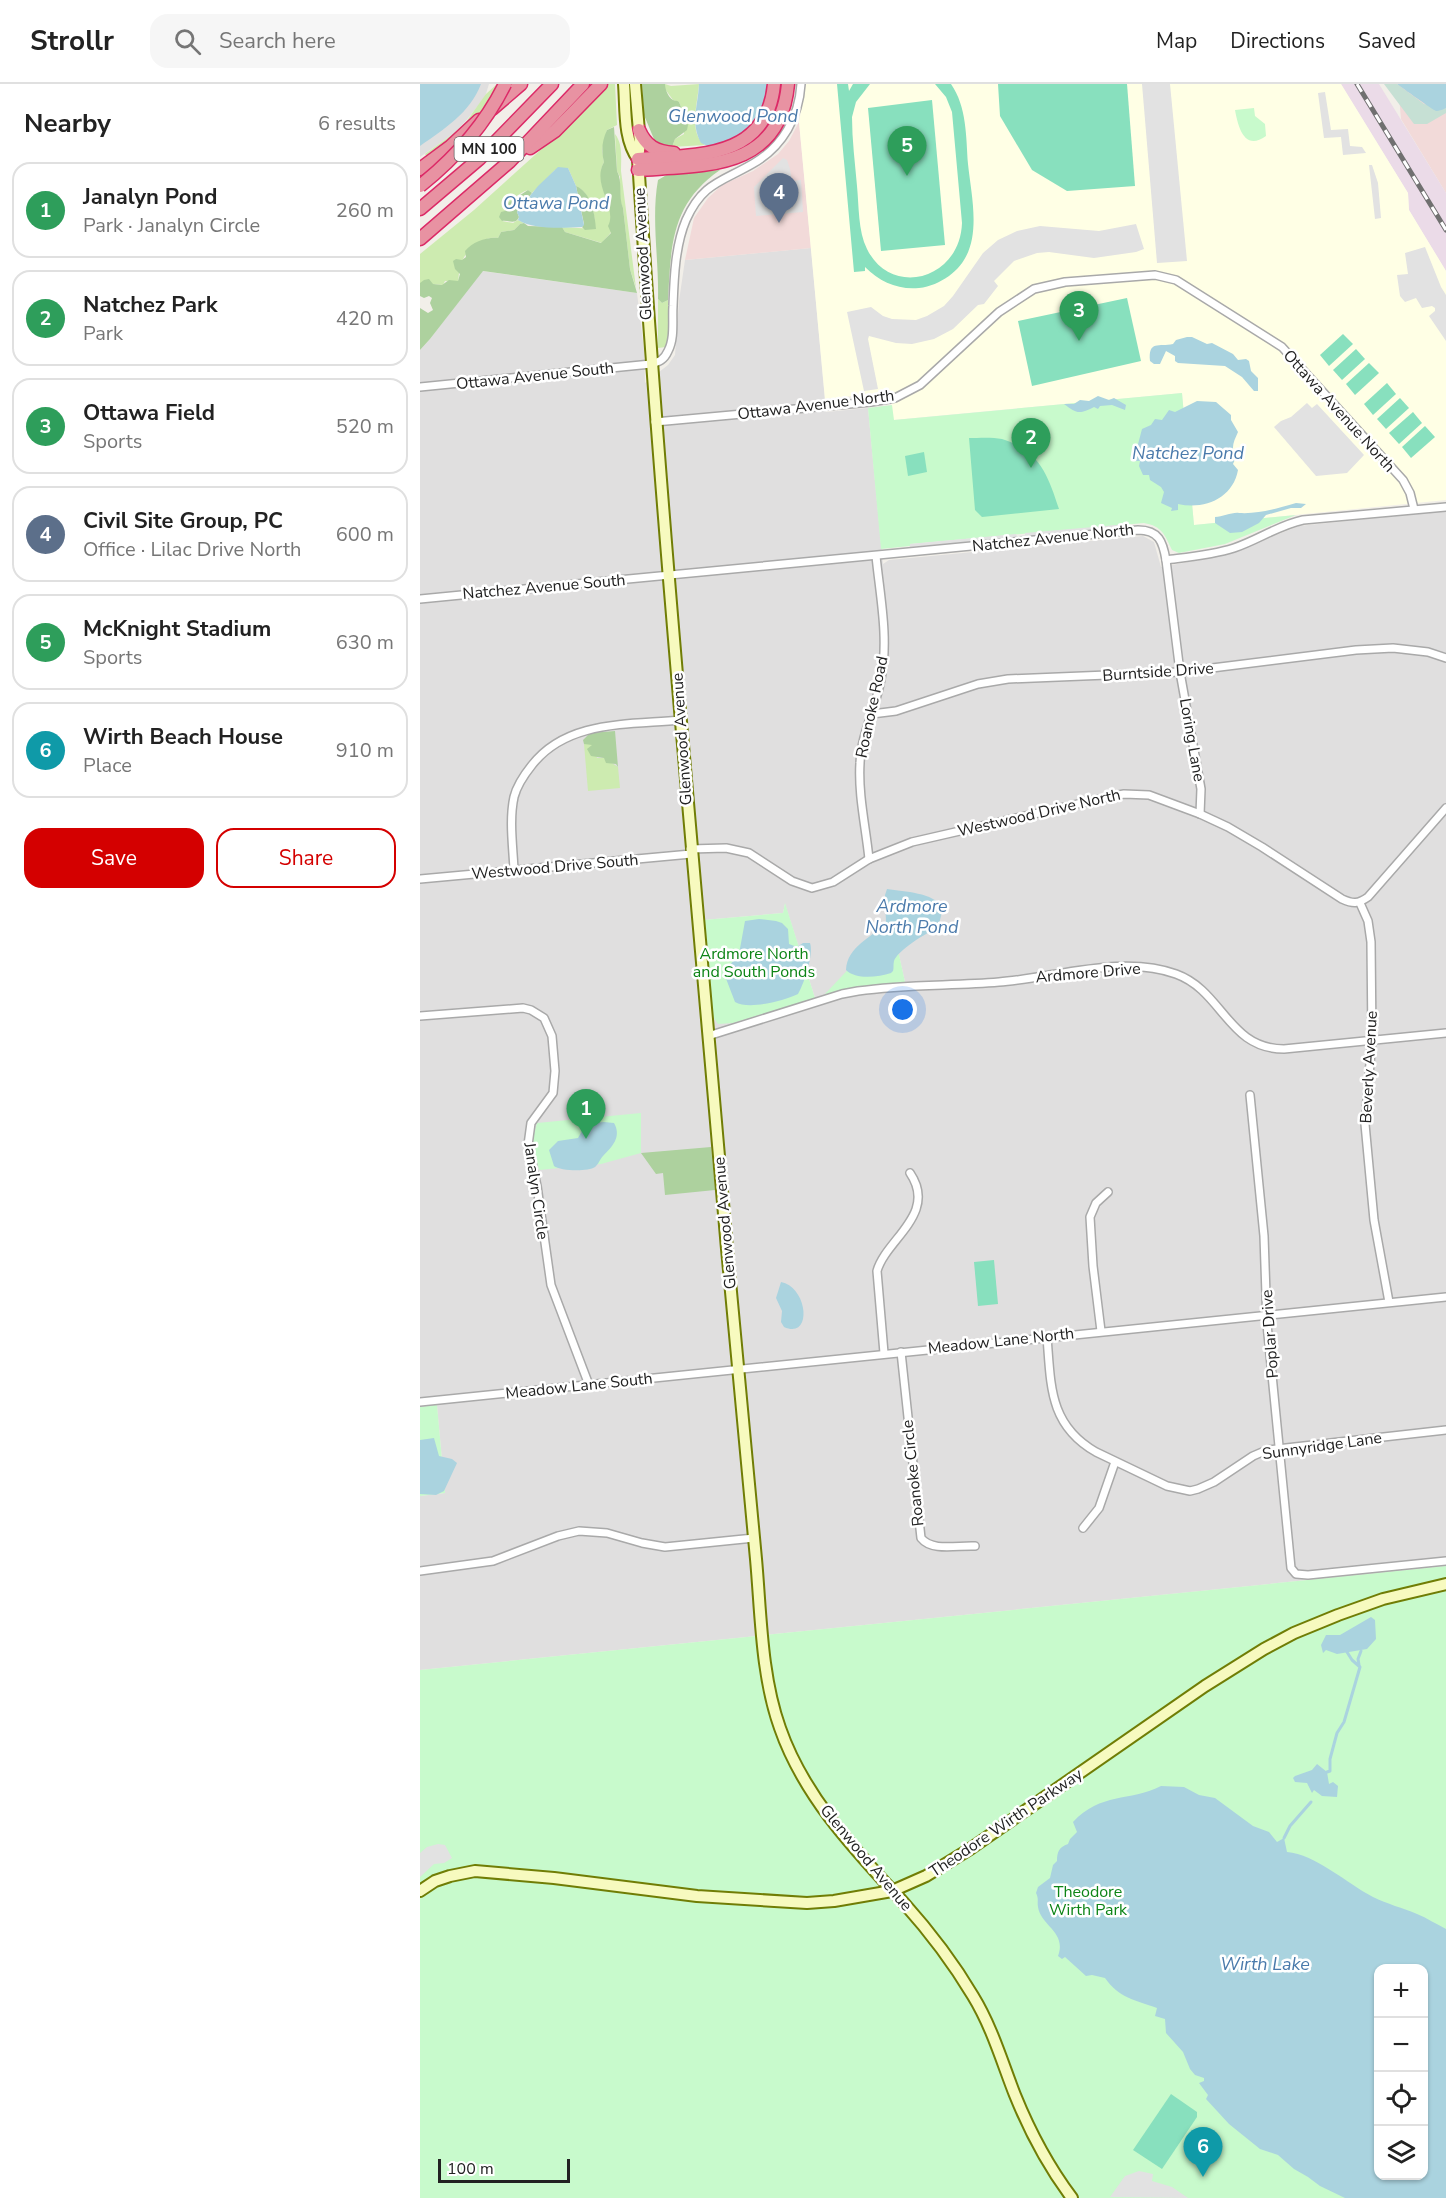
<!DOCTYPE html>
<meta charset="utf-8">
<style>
:root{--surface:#fff;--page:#f6f6f6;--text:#222;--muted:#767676;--line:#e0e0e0;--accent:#d40000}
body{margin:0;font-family:"Nunito Sans",sans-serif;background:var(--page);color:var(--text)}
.controls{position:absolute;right:18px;bottom:18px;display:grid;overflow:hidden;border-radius:12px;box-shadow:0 2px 4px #0004}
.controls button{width:54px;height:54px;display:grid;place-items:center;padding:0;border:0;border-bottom:2px solid var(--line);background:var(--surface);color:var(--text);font:30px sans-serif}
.scale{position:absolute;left:18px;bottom:15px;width:132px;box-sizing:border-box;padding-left:6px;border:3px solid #222;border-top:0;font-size:16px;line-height:21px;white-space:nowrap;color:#222;-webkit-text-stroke:4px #fff;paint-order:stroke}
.you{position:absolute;left:483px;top:926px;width:21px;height:21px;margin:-15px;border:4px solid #fff;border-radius:50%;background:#1a73e8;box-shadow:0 0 0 9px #1a73e833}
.badge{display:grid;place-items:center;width:39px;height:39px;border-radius:50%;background:var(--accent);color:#fff;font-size:20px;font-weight:700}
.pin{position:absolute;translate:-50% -50px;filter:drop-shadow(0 2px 3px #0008)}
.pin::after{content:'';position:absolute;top:32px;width:21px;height:18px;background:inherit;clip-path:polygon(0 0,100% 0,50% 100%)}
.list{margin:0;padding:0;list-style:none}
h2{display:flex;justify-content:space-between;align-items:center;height:78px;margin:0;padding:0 24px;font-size:26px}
h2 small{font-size:20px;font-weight:400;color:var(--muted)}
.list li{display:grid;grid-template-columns:39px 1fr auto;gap:18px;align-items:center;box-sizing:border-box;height:96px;margin:0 12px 12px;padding:0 12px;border:2px solid var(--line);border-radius:18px}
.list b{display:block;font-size:22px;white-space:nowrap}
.list p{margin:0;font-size:20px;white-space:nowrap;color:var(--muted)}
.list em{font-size:20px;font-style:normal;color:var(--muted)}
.actions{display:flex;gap:12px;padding:18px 24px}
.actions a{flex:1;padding:14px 0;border:2px solid var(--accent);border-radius:18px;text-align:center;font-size:21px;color:var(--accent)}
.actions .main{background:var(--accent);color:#fff}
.icon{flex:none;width:33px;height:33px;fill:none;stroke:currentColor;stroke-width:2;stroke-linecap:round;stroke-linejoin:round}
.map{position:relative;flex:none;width:1026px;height:2114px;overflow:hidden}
header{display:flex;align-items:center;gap:36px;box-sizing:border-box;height:84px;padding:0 30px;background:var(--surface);border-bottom:2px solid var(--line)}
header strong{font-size:28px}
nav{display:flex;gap:33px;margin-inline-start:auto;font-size:21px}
.search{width:420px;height:54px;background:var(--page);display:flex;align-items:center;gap:15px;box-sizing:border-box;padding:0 21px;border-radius:18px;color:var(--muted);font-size:22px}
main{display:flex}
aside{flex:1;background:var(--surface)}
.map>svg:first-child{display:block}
.residential{fill:#e0dfdf;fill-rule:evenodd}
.commercial{fill:#f2dad9}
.industrial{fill:#ebdbe8}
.education{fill:#ffffe5}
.grass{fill:#cdebb0}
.forest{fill:#add19e}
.wetland{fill:#c6e0d4}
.park{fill:#c8facc;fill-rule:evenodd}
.pitch{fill:#88e0be}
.parking{fill:#e2e2e2}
.water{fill:#aad3df;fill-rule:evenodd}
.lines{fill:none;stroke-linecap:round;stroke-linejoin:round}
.stream{stroke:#aad3df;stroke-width:3}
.street-casing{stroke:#a9a9a9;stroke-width:10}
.secondary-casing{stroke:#707d05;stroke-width:14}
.highway-casing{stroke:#dc2a67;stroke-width:15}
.street{stroke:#fff;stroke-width:7}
.secondary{stroke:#f7fabf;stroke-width:10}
.highway{stroke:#e892a2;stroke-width:12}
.rail-casing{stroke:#707070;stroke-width:5}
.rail{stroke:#fff;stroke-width:3;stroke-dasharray:9;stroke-linecap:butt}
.highway-bridge-casing{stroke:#dc2a67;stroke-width:15;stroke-linecap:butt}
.highway-bridge{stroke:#e892a2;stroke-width:12}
.labels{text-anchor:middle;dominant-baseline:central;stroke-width:5;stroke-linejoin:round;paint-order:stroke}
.shield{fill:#fff;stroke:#646464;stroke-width:1.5}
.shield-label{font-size:15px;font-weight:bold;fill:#222}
.street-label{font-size:16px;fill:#222;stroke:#fff}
.park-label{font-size:16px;fill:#0c8416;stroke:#fff}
.water-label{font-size:18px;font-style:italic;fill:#4a7aab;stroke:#fff}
</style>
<header>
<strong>Strollr</strong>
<div class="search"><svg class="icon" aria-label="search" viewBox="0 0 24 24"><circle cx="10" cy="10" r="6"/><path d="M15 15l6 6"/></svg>Search here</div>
<nav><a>Map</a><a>Directions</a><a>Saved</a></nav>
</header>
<main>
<aside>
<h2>Nearby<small>6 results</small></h2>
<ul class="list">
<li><span class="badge" style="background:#2e9e5b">1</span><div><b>Janalyn Pond</b><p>Park · Janalyn Circle</p></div><em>260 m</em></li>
<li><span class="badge" style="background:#2e9e5b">2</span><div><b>Natchez Park</b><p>Park</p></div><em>420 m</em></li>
<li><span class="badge" style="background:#2e9e5b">3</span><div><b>Ottawa Field</b><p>Sports</p></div><em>520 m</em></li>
<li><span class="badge" style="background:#5c6f8a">4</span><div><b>Civil Site Group, PC</b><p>Office · Lilac Drive North</p></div><em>600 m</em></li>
<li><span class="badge" style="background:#2e9e5b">5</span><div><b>McKnight Stadium</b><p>Sports</p></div><em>630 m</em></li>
<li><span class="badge" style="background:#0f9aa8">6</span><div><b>Wirth Beach House</b><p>Place</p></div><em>910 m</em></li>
</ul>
<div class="actions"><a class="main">Save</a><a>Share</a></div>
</aside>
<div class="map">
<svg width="1026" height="2114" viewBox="0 0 1026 2114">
<rect width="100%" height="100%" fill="#f2efe9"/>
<g class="residential">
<path d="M0,0H69L65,13L45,38L33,50L0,73Z"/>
<path d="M391,164L406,328L448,324L463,480L469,476L723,452L734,458L741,483L806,471L879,442L965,433L1026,421V1482L0,1586V1412L25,1409L17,1322L0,1323V266L10,255L62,187L217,209L224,266L225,299L248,281L255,271L259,217L265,176ZM365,820L395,914L293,934L283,836L363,829ZM472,840L485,898L434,903L406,911Z"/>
</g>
<g class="commercial">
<path d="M978,0H1026V109L981,35Z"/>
<path d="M379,38L391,164L265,176L274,134L288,114L302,101L333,87L358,70L369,57Z"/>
</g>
<path class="industrial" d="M921,0H959L1026,109V187L989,126L988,109Z"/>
<path class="education" d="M386,0H921L988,109L989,126L1026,187V416L774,441L762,309L473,336L470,308L405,315L379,38Z"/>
<g class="grass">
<path d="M77,0H79L59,34L7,73L5,70L33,50L46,38L66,10Z"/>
<path d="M187,0H195L197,41L187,46L182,66L184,78C172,100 200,131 191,148C189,152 184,155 182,159L145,148L142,143L175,145C176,131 170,108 156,102L148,84L135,86L112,109L108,106C93,111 87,123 82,137L93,139L98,136L104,139L100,140L94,146L81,148L78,154C63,152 48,164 42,177C39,183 39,192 38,198L25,197L23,201L0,199V170L54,126L135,53Z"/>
<path d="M245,0L251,2L279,0C278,18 268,49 285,61L252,63L255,55L264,50V38L262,34L264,30L259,18L253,16L245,5Z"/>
<path d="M195,50C203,60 201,75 201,87L216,204L210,185L203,124L200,117V93L197,87Z"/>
<path d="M238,215L242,219L248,216V256L246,263L238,264Z"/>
<path d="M164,660H172L177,674H184L198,683L200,704L168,707Z"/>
</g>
<g class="forest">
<path d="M222,0H245C245,5 248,13 253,16C255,17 257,16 259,18L264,30L262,34L268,41L267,46L255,55L252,63L236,60L224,31Z"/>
<path d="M194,43L197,87C203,98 198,112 203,124L210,185L217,209L63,187L10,255L0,266V224L8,229L13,226L10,219L12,214L9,212L4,214L0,212V199L4,196L9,195L13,200L22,201L29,196L38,197L40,190L35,185L33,177L36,175L42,176L46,173L45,167C53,158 66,153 78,154L81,148L94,146L100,140L104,139L108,142L142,143L145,148L181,159L191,149L188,142C198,124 171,101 184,78C181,66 182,57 187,46Z"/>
<path d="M300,86C251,120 251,161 248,216L242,219L238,215C239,175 231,135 238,96L250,89Z"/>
<path d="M156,102C171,108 175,130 176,145L165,146L162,143L164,140Z"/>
<path d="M108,106L112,109L97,128L99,133C96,141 89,136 82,137L79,133L81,128L85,127L88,119Z"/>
<path d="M195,647L198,683L196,680L186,679L184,674L171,672L167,665L172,661L164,660L163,656L170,649Z"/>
<path d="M291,1063L295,1106L245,1111L243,1089L236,1090L221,1069Z"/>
</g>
<path class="wetland" d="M964,0H977L1004,20L1023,25L1026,24V29L1007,40H994Z"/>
<g class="park">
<path d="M834,24L835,32L845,40L846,52C824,68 818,42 815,26Z"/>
<path d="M762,309L774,441L876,431L805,460L759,469L752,466C745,451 742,442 724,439L490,460V462L461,465L448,324L472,321L474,336Z"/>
<path d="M365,819L395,914L313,939L298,940L292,931L283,836L363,829Z"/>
<path d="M472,839L485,898L434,903L404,911Z"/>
<path d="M221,1029V1069L181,1080L119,1086L112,1057L117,1039Z"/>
<path d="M17,1321L25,1409L0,1412V1323Z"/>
<path d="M1026,1482V2114H0V1586ZM958,1884H1004V2092H958Z"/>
</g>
<g class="pitch">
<path d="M417,0H428L429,7L433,0H450L436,18L432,33C432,56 435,79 437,102C439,122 438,147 447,165C471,214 540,196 542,139L532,28L526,13L515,0H531C547,23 546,53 548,80C552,118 565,166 529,192C520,198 510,203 499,204C478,206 460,198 445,183V187L434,188Z"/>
<path d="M578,0H707L715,102L647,107L612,86L580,32Z"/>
<path d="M512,16L525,161L461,167L448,24Z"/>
<path d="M707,214L721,277L612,302L598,237Z"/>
<path d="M923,250L933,260L909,282L900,271Z"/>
<path d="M936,265L945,275L922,296L913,286Z"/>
<path d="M949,279L959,289L935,311L926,300Z"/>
<path d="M967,299L976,310L953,331L944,320Z"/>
<path d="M980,314L989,324L966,345L957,335Z"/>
<path d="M993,328L1002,339L979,360L969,349Z"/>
<path d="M1005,342L1015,353L991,374L982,363Z"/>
<path d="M549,354C559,354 572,353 582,355C619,366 628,391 639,425L562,433L555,426Z"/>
<path d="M504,368L507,388L488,392L485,372Z"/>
<path d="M574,1176L578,1220L558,1222L554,1178Z"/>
<path d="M751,2010L777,2028V2033L742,2085L713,2066Z"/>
</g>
<g class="parking">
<path d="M722,0H750L767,177L737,179Z"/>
<path d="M905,8L911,46L928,45L930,62L942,63L946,69L923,71L921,53L904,54L898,9Z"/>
<path d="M363,74L367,76L370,85L372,97L381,96L383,128L336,132L334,103Z"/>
<path d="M949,81H952L958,99L961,134L955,135Z"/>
<path d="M716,140L724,165L716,168L674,174L629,168L617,169L594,177L574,197L578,202L564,220L558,221L533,245L514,255L492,260L476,259L449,252L448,255L458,305L444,307L427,228L451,223L463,232L472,235L496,236L507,232L524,222L533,212L563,169L578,156L597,147L620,142L679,147Z"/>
<path d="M1005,163L1021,203L1026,211V257L1009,232L1015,227V224L1012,222L1002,224L996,214L985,218L980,212L977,191L988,190L985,169Z"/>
<path d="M887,319L892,324L897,320L944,371L927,389L896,392L854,343L861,337L871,333Z"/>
<path d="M707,440V443L490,463V460L596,450L597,452L605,451V449Z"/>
<path d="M18,1760L25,1761L32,1774L24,1779L14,1780L0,1793V1769L7,1763Z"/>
<path d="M719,2087L733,2090L732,2097L752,2103L768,2114L690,2113L705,2092Z"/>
</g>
<g class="water">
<path d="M0,0H61C50,29 24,45 0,62Z"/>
<path d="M279,0H369L354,40L328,63L315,66L290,63L281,59C270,38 278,23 279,0Z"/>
<path d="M977,0H1026V24C1024,25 1019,27 1016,27C1013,26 981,3 977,0Z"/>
<path d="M138,83L148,84L156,102L164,141L162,143C142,144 115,146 98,136L99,133L97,128L118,102Z"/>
<path d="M767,253H772L787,260L792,259L813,270L818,276L826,275L829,277L831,287L838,294V307H834L822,293L805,282L758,279L755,277V272L746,267L740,280H734L730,277C728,256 739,263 753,260L756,256Z"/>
<path d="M678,312L689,316L694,314L706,321L705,326L692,321L680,322L678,325L674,323C659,331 656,329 644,320H654L660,316L669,317Z"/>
<path d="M777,317L796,318L811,331V336L818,348C814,357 810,364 816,373L813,380L818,386C813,414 785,426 758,420V426L751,427L752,424L741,419L744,408L741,403L730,396L729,391H723L719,382L720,377H716L714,365L717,364L722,345L731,341L735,335L742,336L749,326L755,328Z"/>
<path d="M876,419L886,420L881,424H871L846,431L839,439L822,448L810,449L795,439V433C803,433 812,428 819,429C840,430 855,425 876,419Z"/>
<path d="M467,805C485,808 513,808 523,824L518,844C507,848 477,867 474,877C473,881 474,884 473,887L471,889C458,893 436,896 426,886C427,862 452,854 466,838L465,811Z"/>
<path d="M339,835L356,837L362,839L368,845L369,860L377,863L383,859H390C394,870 384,900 378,910C363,917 329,926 315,918L305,892L309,882L319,870L325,837Z"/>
<path d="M184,1038L194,1039C202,1053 192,1063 183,1072C180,1075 178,1081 175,1083C168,1088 140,1087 134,1082L129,1066L138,1057L158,1054L166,1040Z"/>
<path d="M361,1198C388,1203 393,1256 364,1243L361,1238L362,1227L356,1214Z"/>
<path d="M14,1354L19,1372L32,1375L37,1379L24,1407L16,1411L0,1410V1356Z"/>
<path d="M951,1533L955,1536L956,1555L947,1565L917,1570L906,1566L903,1569L901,1561L906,1551H920Z"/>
<path d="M897,1680L907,1688L909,1700L913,1698L918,1702L917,1713L902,1712L894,1706L892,1709L887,1699L875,1698L873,1694L875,1692L892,1686Z"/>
<path d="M741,1702L764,1703L779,1711L795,1714L833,1742L849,1748L857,1758L864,1754L867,1768C895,1770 928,1800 953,1813C967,1820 983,1824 997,1830C1007,1834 1016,1840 1026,1845V2114H925L900,2102L888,2093L874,2085L858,2071L840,2065L809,2040L786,2015L788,2011L779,1999L784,1997V1994L775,1991L770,1985L763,1968L746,1949L745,1935L735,1932L737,1924C715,1916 699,1914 685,1894L672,1891L666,1892L645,1873L642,1875L638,1872C647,1848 621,1842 618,1823C617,1817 619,1815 616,1809L618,1803L630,1794L633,1781L637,1777C637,1768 639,1763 648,1760L650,1755L657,1748L653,1738C681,1708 709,1718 741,1702ZM958,1884H1004V2092H958Z"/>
</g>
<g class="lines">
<g class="stream">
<path d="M939,1581L938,1575L941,1567"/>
<path d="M907,1688L910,1687V1675L917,1649L924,1638L940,1583L932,1576L927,1568"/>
<path d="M864,1754L870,1742L891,1718"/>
</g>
<g class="street-casing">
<g id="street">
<path d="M0,303L231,280C239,278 244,276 248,267C255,254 252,236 253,222C254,195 255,162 266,136C283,98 302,98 334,79C363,62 379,33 381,0"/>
<path d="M235,338L451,318L475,314L500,301L579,228L614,205L645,198L735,191L756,196L862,263L983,396L990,409L994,425"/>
<path d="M746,476L760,588L781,705L780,730"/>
<path d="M0,515L718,446C739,446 743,458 746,476C769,473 792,471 814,464C838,456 859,441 883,436L1026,423"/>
<path d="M452,630L476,627L558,600L588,595L760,588L936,566L973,564L1008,568L1026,574"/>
<path d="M270,765L306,764L329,769L372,797L392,804L413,798L449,775L492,758L688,713L704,710L729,711L780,730L808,743L842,763L922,815C933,820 938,820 948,813L1026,724"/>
<path d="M449,775C446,744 438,711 440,679C441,651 456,623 461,595C469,554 460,512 456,472"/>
<path d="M94,786C93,763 89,736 94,713C97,701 104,691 112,681C147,636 208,641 260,636"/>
<path d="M0,795L271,770"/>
<path d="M940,819L948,837L951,858L952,955L945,1040L954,1136L969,1218"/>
<path d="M0,932L103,924L111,926L124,934L132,952L135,987L133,1009L111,1039L108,1061L117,1102L131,1201L169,1301"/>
<path d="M288,952L422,910L438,907C485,900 532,902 579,898C634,894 703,870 756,890C803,907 808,965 864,965L1026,949"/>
<path d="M830,1011L844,1152L847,1240L871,1484L876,1490L888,1491L1026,1477"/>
<path d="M681,1247L673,1182L670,1133L676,1119L688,1108"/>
<path d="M627,1253C631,1302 629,1341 676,1368L747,1402L770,1407L778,1405L794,1398L833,1372L847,1366L1026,1346"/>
<path d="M481,1268L501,1454C512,1468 538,1461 555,1462"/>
<path d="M464,1269L457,1187C466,1155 518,1130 490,1089"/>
<path d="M0,1318L1026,1213"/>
<path d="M663,1444L679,1424L695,1378"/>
<path d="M0,1487L73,1477L138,1452L159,1447L187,1449L222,1459L245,1463L334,1454"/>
</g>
</g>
<g class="secondary-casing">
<g id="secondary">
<path d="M204,0C206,24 203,55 218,75"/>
<path d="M215,0L220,59L218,75C241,439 276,802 307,1165C316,1269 326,1372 336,1475C341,1530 341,1591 360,1644C384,1713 435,1766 483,1818C509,1847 534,1880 553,1912C572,1943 582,1978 595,2011C610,2048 628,2082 652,2114"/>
<path d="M0,1807L15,1797L30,1792L55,1787L134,1794L277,1812L387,1819L414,1817L472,1807L506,1792L550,1765L785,1602L844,1565L874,1549L918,1531L963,1515L1026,1500"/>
</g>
</g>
<g class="highway-casing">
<g id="highway">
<path d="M72,25L101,0"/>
<path d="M219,46C226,62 236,68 254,69"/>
<path d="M110,64L135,47L181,0"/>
<path d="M218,75C275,71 347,76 354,0"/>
<path d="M0,85L31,62L59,36"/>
<path d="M218,86C284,81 360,87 368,0"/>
<path d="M0,125L59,75L132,0"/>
<path d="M0,155L89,78L163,0"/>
</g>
</g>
<use href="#street" class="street"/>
<use href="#secondary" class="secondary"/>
<use href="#highway" class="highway"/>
<g class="rail-casing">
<path id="rail" d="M937,0L1026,146"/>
</g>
<use href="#rail" class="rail"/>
<g class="highway-bridge-casing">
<path id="highway-bridge" d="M0,102C35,74 65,41 85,0"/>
</g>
<use href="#highway-bridge" class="highway-bridge"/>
</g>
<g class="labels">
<rect class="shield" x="34.5" y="53" width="69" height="24" rx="4.5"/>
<g class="shield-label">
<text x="69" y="65">MN 100</text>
</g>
<g class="street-label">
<text transform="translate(223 170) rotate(-93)">Glenwood Avenue</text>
<text transform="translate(115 292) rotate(-6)">Ottawa Avenue South</text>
<text transform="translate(396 321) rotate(-7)">Ottawa Avenue North</text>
<text transform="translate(919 327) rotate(48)">Ottawa Avenue North</text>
<text transform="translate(633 454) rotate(-6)">Natchez Avenue North</text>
<text transform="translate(124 503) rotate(-5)">Natchez Avenue South</text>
<text transform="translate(738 588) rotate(-4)">Burntside Drive</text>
<text transform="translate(452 623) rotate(-78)">Roanoke Road</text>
<text transform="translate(262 655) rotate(-94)">Glenwood Avenue</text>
<text transform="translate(772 656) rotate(80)">Loring Lane</text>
<text transform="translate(619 729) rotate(-13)">Westwood Drive North</text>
<text transform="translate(135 783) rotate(-5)">Westwood Drive South</text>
<text transform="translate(668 889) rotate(-5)">Ardmore Drive</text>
<text transform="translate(949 983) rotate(-87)">Beverly Avenue</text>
<text transform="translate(116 1107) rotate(82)">Janalyn Circle</text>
<text transform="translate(305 1139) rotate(-95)">Glenwood Avenue</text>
<text transform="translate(850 1250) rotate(-94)">Poplar Drive</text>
<text transform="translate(581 1257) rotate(-6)">Meadow Lane North</text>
<text transform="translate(159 1302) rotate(-6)">Meadow Lane South</text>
<text transform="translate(902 1362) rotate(-8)">Sunnyridge Lane</text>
<text transform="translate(493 1389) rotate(-96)">Roanoke Circle</text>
<text transform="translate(586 1739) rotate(-34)">Theodore Wirth Parkway</text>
<text transform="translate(446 1774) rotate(50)">Glenwood Avenue</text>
</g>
<g class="park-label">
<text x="334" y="870">Ardmore North<tspan x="334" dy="18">and South Ponds</tspan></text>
<text x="668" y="1808">Theodore<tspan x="668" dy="18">Wirth Park</tspan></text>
</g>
<g class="water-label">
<text x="313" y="32">Glenwood Pond</text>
<text x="136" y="119">Ottawa Pond</text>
<text x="768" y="369">Natchez Pond</text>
<text x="492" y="822">Ardmore<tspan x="492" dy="21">North Pond</tspan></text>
<text x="845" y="1880">Wirth Lake</text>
</g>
</g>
</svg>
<div class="controls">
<button>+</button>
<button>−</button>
<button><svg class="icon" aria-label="locate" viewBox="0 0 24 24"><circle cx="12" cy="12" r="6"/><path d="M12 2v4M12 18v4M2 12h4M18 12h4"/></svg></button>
<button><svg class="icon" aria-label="layers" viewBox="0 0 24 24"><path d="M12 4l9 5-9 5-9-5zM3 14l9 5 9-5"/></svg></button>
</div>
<div class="scale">100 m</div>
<div class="you"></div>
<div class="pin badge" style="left:166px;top:1055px;background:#2e9e5b">1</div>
<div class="pin badge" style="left:611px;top:384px;background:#2e9e5b">2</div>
<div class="pin badge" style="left:659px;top:257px;background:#2e9e5b">3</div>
<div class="pin badge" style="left:359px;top:139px;background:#5c6f8a">4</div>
<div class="pin badge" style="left:487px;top:92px;background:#2e9e5b">5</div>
<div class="pin badge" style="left:783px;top:2093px;background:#0f9aa8">6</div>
</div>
</main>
